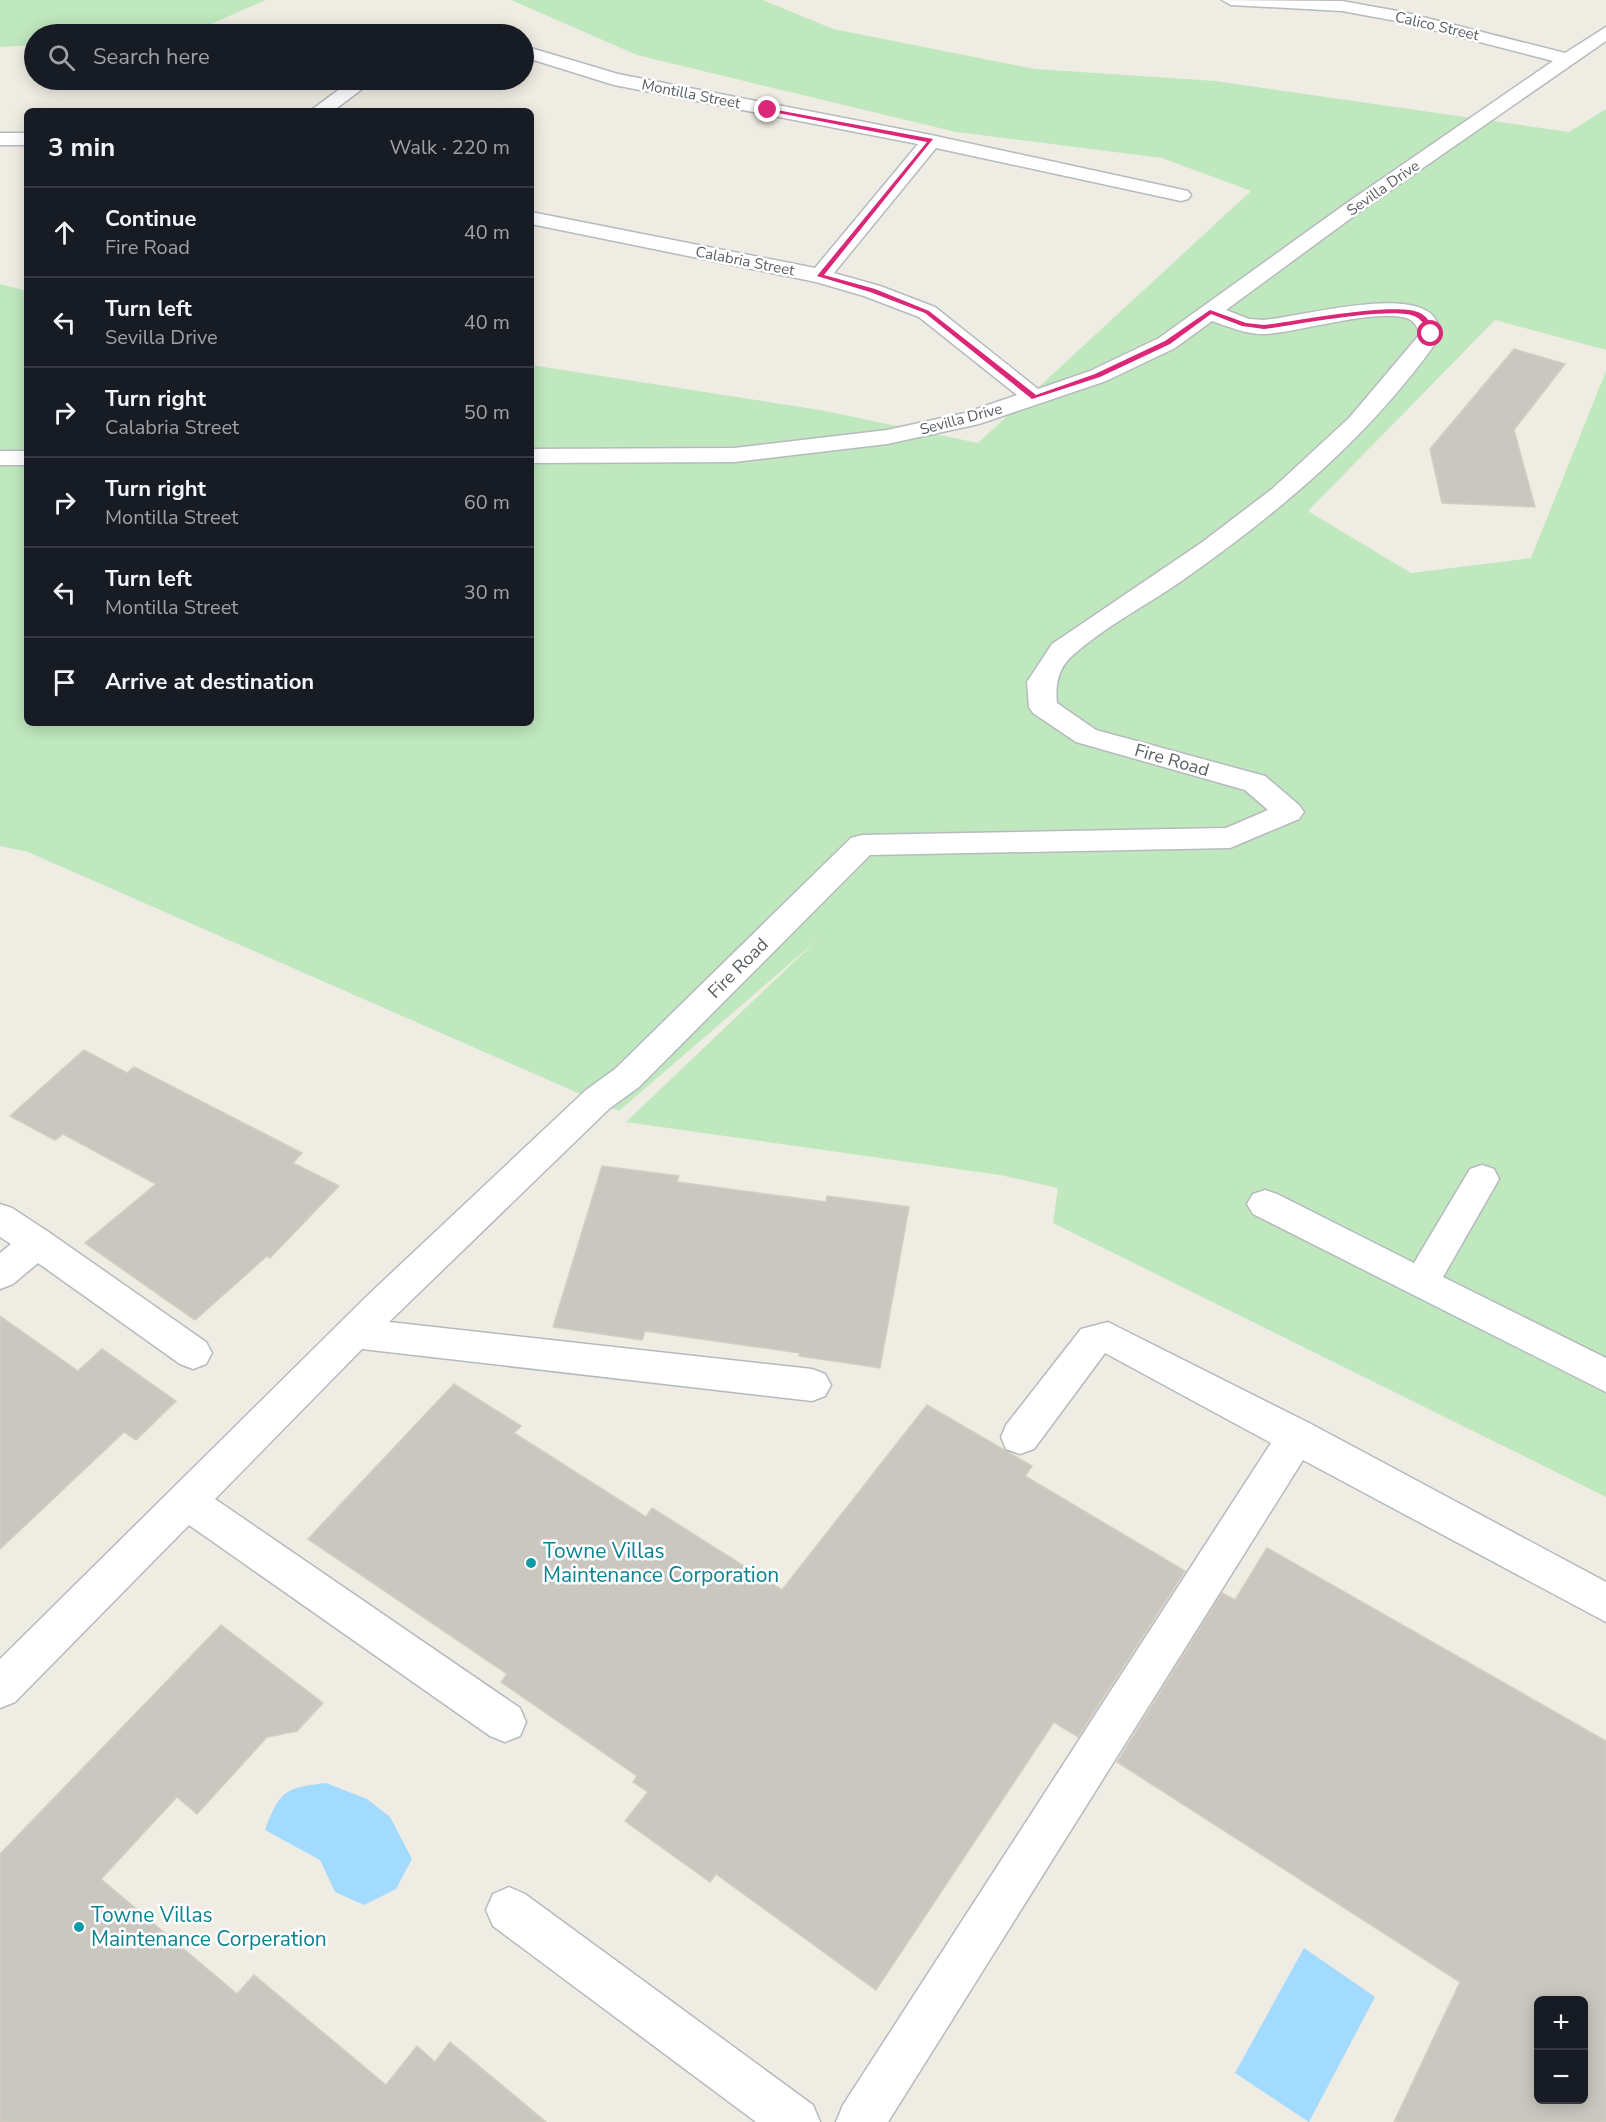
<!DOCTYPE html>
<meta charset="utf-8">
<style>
:root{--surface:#171b24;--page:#242831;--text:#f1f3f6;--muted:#9ea1a6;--line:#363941}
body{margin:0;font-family:"Nunito Sans",sans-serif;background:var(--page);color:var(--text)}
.controls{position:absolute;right:18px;bottom:18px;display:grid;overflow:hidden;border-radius:9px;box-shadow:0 3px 15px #0003}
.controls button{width:54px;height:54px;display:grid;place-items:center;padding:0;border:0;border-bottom:2px solid var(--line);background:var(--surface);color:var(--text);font:30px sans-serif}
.stop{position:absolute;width:18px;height:18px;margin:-14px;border:4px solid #db2777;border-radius:50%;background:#fff}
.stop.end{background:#db2777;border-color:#fff;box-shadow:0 2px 6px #0008}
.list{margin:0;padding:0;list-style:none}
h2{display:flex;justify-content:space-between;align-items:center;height:78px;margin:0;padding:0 24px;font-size:26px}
h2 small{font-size:20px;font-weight:400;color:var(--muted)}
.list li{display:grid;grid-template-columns:39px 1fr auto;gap:18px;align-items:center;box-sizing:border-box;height:90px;padding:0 24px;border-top:2px solid var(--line)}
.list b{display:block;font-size:22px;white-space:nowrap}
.list p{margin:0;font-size:20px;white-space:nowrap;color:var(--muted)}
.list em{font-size:20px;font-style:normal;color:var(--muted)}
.icon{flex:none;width:33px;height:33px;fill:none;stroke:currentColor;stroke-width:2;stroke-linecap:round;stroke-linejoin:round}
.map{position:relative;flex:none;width:1606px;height:2122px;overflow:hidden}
.search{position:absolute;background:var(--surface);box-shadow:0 3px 15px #0003;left:24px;top:24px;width:510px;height:66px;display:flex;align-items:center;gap:15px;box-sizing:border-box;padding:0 21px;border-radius:33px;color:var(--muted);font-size:22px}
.panel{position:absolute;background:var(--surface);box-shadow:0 3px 15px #0003;left:24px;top:108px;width:510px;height:618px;border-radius:9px}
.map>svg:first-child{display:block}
.green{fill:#bfe8be}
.water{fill:#a3daff}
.building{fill:#cac7c0;stroke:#d4cec1;stroke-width:1.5;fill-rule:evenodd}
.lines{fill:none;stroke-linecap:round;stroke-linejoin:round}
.minor-casing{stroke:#b6babe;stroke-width:3}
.minor{fill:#fff;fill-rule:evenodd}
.route{fill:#db2777}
.culture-dot{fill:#0f9aa8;stroke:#fff;stroke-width:2}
.labels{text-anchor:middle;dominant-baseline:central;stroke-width:5;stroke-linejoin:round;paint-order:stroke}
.far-street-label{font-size:15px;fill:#5b6065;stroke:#fff}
.street-label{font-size:18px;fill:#5b6065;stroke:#fff}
.near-culture-label{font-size:21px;fill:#0d838f;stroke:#fff;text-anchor:start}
</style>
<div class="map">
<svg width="1606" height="2122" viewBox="0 0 1606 2122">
<rect width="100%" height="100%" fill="#efece3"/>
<g class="green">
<path d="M0,0H266L188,34H34V45L0,47Z"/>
<path d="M511,0H763L833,29L1035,69L1215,81L1569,132L1606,109V350L1495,320L1308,511L1411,573L1531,558L1606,371V1497L1053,1223L1058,1188L1000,1175L626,1122L817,940L619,1111L28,852L0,846V284L27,291V723H531V365L820,410L978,443L1251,191L1162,158L956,132L637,55Z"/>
</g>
<g class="water">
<path d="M326,1783L367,1799L390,1817L412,1859L396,1889L364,1905L335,1892L320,1860L265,1830C280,1791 284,1788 326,1783Z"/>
<path d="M1304,1948L1375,1997L1309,2122L1235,2073Z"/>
</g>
<g class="building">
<path d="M1514,349L1565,364L1514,430L1535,507L1442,503L1430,449Z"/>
<path d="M84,1050L127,1073L134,1067L302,1153L293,1163L339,1186L270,1258L267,1256L195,1320L85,1243L156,1184L63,1134L55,1140L10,1116Z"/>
<path d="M602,1166L679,1176L677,1182L826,1202L827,1196L909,1207L880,1368L799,1356L800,1353L645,1331L642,1340L553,1327Z"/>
<path d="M0,1316L78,1371L102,1349L176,1401L136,1440L124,1432L0,1549Z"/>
<path d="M454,1384L521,1426L514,1433L646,1517L652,1508L782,1590L927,1405L1032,1466L1025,1476L1185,1571L1078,1737L1054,1722L876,1990L716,1874L710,1882L625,1821L648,1792L633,1782L637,1776L501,1682L507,1674L308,1539Z"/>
<path d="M1267,1548L1606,1741V2122H1394L1460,1982L1117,1762L1222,1593L1235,1600ZM1539,2001H1584V2100H1539Z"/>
<path d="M221,1625L323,1703L297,1731L267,1737L197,1814L177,1797L101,1879L237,1994L254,1975L386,2085L417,2046L435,2062L450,2042L546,2122H0V1854Z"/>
</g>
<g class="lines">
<g class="minor-casing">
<g id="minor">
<path d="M1222,0L1342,1L1403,12L1565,53L1606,27V41L1358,213L1226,310L1249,319L1264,320C1304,316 1392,291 1427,311C1435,315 1439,326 1442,334C1373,434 1281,511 1183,580C1147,605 1106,626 1073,655C1058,668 1055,685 1057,703L1096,730L1265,776L1299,805L1304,812L1299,819L1230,848L870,855L639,1087L610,1108L389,1322L812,1369L825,1374L831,1385L825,1396L812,1401L362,1349L215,1499L520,1708L526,1722L520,1736L505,1742L490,1736L189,1525L15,1702L0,1708V1659L368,1295L586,1090L615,1069L851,838L862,835L1226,828L1268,810L1245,790L1076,742L1033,713L1029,707L1027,682L1052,644L1201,543L1272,489L1349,418L1420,334C1417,327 1415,322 1409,319C1380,307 1300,332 1266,334C1247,335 1230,327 1212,321L1175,348L1106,381L979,424L887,444L734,462L531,463V449L734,448L887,430L965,413L1017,395L919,317L864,296L816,282L531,224V212L815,268L918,144L614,85L524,57V46L618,74L931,135L1188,191L1191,195L1188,199L1181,201L936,148L834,273L880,286L935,307L1038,389L1090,371L1159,338L1344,205L1553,61L1402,22L1342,11L1231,5Z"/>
<path d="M352,80H374L333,111H310Z"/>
<rect x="0" y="133" width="27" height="12"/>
<rect x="0" y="451" width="27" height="14"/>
<path d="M1482,1165L1494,1169L1499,1179L1443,1277L1606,1358V1392L1253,1214L1247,1204L1253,1194L1265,1190L1277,1194L1414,1263L1470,1169Z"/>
<path d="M0,1204L12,1208L50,1233L206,1342L212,1353L206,1364L193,1369L180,1364L38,1263L13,1284L0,1289V1253L11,1244L0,1237Z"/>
<path d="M1108,1322L1311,1424L1606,1582V1622L1303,1460L888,2122H836L843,2105L1271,1443L1105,1353L1034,1449L1020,1454L1006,1449L1001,1437L1006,1425L1081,1329Z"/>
<path d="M509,1887L525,1894L813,2105L820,2122H756L493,1926L486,1910L493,1894Z"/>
</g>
</g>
<use href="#minor" class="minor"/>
</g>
<path class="route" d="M766,108L933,139L824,275L875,289L929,311L1036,395L1095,374L1165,341L1210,310L1246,323L1264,325C1296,321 1392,302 1418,312C1428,316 1431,324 1434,334L1429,335C1425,327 1424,321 1416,317C1395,305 1292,326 1264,329L1242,326L1211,314L1170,344L1100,377L1032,399L925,313L870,292L817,276L927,142L768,111Z"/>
<g class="culture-dot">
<circle cx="531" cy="1563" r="6"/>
<circle cx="79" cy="1927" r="6"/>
</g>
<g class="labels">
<g class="far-street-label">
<text transform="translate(1437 26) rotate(13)">Calico Street</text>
<text transform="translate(691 94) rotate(11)">Montilla Street</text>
<text transform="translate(1383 188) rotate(-35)">Sevilla Drive</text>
<text transform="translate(745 261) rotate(11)">Calabria Street</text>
<text transform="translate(961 419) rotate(-15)">Sevilla Drive</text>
</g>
<g class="street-label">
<text transform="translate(1172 760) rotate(16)">Fire Road</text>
<text transform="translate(738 968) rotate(-45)">Fire Road</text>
</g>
<g class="near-culture-label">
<text x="543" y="1551">Towne Villas<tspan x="543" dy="24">Maintenance Corporation</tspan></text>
<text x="91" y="1915">Towne Villas<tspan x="91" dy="24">Maintenance Corperation</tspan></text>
</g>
</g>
</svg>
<div class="controls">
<button>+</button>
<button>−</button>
</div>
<div class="stop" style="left:1431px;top:334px"></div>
<div class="stop end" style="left:768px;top:110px"></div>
<div class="search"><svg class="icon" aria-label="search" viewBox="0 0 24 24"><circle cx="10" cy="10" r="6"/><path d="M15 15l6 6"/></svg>Search here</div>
<section class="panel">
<h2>3 min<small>Walk · 220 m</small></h2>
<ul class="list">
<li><svg class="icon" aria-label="ahead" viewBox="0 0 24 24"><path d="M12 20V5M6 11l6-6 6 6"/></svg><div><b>Continue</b><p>Fire Road</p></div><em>40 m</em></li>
<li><svg class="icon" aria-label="left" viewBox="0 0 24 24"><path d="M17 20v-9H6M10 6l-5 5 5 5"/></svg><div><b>Turn left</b><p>Sevilla Drive</p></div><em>40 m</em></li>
<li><svg class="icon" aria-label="right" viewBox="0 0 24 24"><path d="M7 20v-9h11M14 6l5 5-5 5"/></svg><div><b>Turn right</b><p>Calabria Street</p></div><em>50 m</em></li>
<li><svg class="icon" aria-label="right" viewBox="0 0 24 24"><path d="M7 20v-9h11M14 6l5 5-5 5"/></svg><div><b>Turn right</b><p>Montilla Street</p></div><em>60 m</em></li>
<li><svg class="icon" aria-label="left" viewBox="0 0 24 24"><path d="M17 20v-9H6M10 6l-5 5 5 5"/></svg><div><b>Turn left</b><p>Montilla Street</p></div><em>30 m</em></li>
<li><svg class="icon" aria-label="arrive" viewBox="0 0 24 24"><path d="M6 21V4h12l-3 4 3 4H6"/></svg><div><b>Arrive at destination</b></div></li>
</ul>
</section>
</div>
